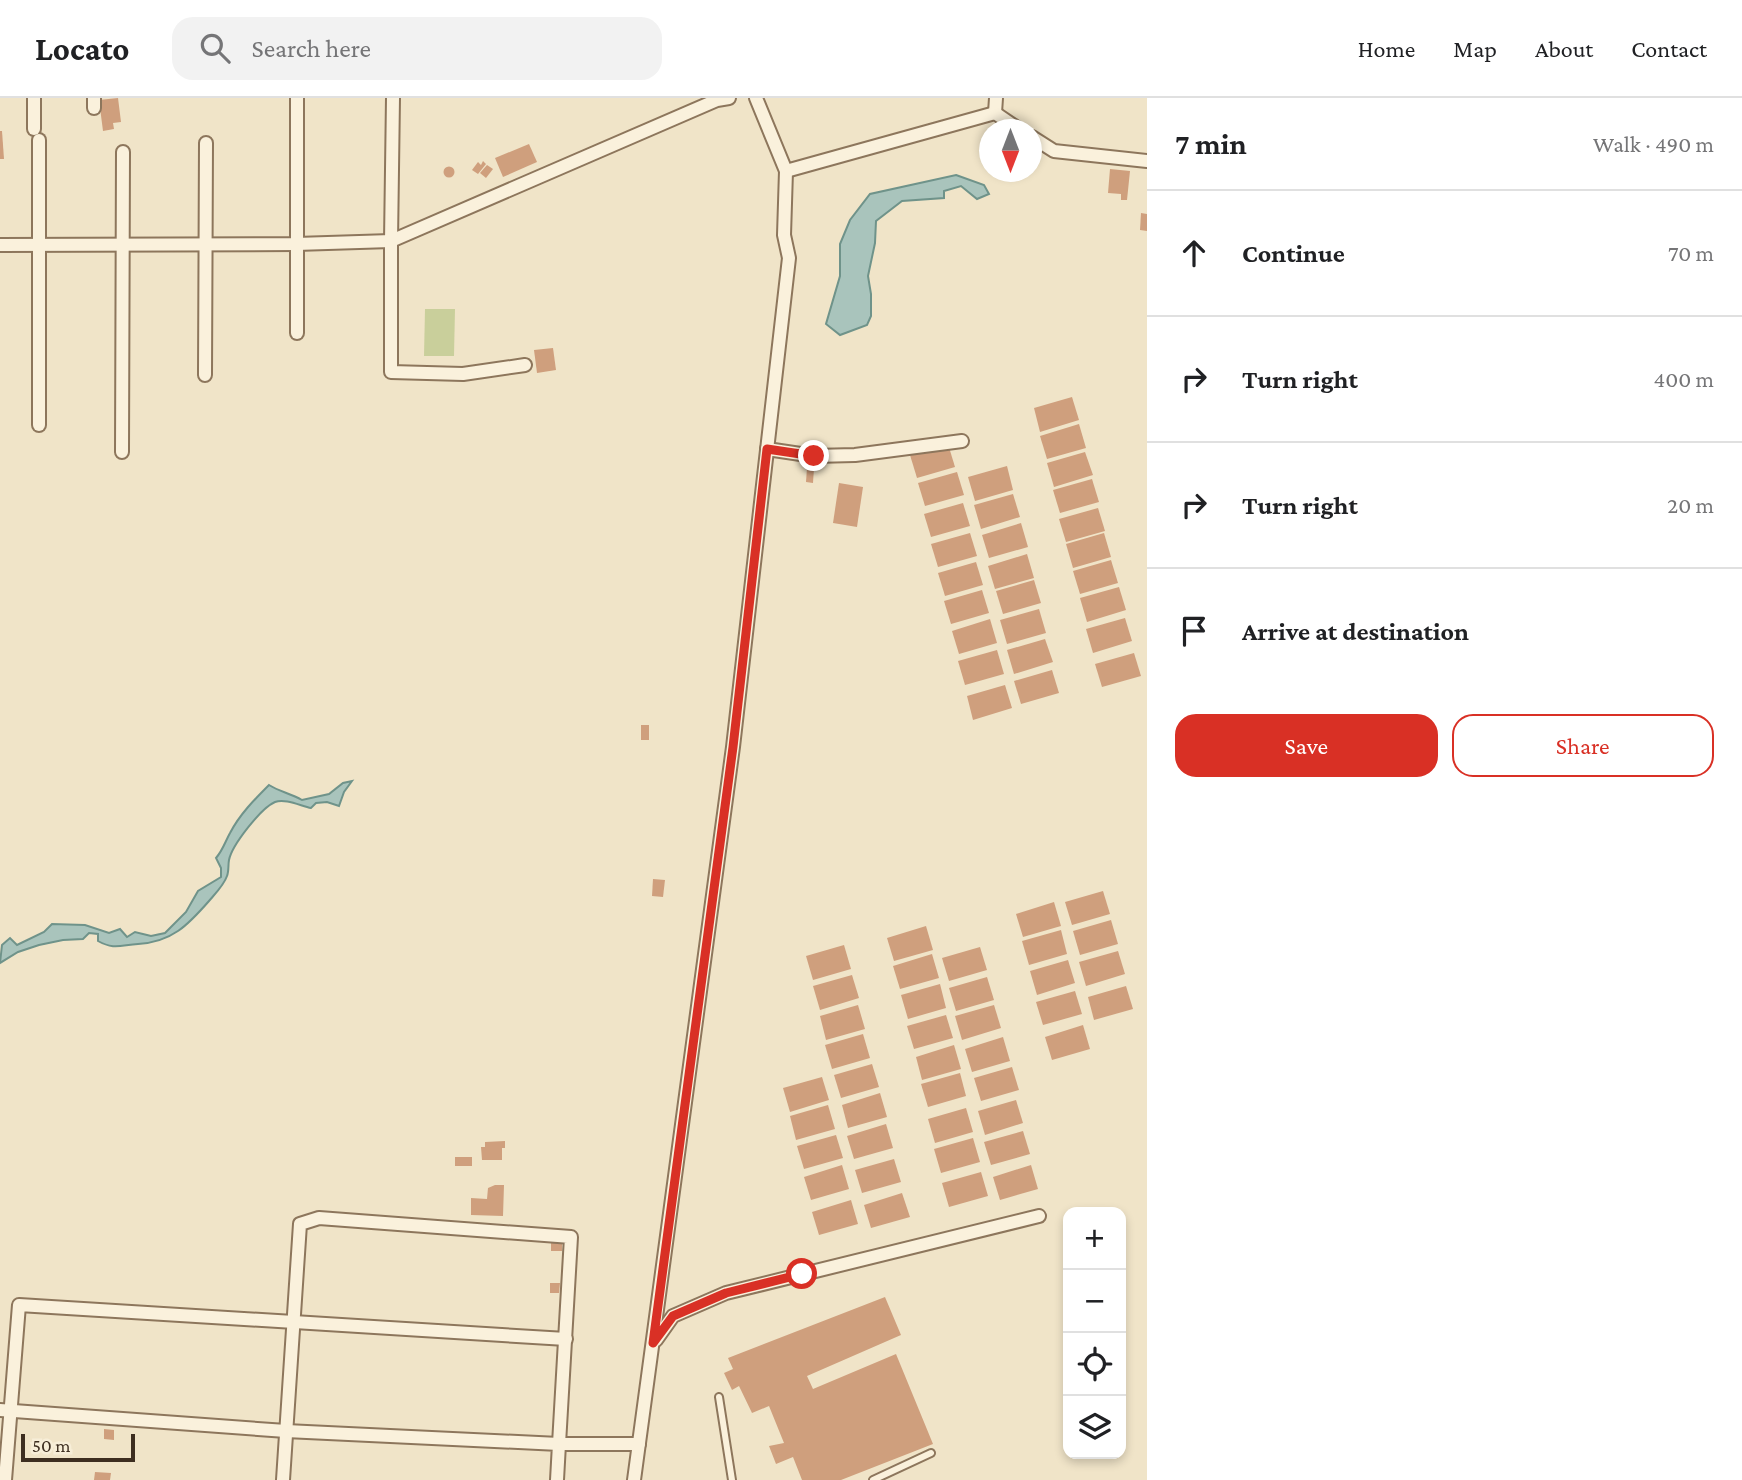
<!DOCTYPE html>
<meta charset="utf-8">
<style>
:root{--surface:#fff;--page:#f2f2f2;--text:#202124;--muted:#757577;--line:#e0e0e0;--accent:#d93025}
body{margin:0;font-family:"Crimson Pro",serif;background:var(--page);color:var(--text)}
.controls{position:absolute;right:21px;bottom:21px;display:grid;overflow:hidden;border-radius:14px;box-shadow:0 4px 10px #0003}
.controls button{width:63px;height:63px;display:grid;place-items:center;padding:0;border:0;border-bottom:2px solid var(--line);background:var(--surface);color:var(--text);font:35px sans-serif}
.compass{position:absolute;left:979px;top:21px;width:63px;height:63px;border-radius:50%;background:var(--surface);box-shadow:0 4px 10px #0003;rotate:180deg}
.scale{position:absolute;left:21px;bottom:18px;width:114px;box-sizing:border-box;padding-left:7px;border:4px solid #3d2e20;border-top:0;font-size:19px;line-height:24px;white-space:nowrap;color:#3d2e20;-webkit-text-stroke:5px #f7eed8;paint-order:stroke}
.stop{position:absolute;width:21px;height:21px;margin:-16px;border:5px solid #d93025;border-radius:50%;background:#fff}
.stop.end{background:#d93025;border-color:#fff;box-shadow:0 2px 7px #0008}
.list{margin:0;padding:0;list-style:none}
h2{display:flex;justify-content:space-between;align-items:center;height:91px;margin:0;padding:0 28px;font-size:30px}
h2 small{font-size:23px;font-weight:400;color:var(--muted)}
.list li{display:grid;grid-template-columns:46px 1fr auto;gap:21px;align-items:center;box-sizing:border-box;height:126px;padding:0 28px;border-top:2px solid var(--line)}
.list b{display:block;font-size:26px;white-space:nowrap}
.list em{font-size:23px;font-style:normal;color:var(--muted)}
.actions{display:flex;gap:14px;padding:21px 28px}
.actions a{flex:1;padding:16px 0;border:2px solid var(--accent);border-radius:21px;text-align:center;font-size:24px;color:var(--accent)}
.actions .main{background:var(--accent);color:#fff}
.icon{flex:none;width:38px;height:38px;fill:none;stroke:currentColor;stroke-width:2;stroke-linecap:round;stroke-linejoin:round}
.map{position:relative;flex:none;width:1147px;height:1382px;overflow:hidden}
header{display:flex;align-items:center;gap:42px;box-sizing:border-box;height:98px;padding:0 35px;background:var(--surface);border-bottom:2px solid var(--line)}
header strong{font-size:33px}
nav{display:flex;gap:38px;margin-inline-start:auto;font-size:24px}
.search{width:490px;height:63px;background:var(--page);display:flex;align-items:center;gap:18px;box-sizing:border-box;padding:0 24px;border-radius:21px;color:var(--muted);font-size:26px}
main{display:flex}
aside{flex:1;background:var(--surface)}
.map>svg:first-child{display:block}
.green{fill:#c9cf9b}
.water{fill:#a9c4bc;stroke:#6f938a;stroke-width:2}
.building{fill:#cf9f7d}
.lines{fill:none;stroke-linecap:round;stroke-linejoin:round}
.lane-casing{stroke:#8d765c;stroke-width:10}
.street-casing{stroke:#8d765c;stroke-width:16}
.lane{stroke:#faf1dc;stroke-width:6}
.street{stroke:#faf1dc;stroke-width:12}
.route{stroke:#d93025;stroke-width:9}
</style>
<header>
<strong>Locato</strong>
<div class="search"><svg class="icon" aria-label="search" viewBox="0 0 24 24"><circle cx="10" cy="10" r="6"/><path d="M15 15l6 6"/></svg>Search here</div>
<nav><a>Home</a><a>Map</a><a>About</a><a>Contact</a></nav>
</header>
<main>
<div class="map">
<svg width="1147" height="1382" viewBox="0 0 1147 1382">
<rect width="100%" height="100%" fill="#f0e4c8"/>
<path class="green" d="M425,211H455L454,258H424Z"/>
<g class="water">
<path d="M956,77L984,87L989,96L977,101L961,88L944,93V100L902,103L876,123L875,145L868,178L871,196V218L867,227L840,237L826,226L840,178V146L850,122L870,96Z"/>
<path d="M352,683L344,694L339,708L327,704L316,705L311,710C301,708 285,700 275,704C261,710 232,747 229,762C228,767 229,773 227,778C224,787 215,796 209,803C188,827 172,844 138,846C121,847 114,852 98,843V836L89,835L83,841L63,842L39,847L18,854L0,865L2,847L10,840L17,847L44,834L52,826L85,827L109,835L120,831L127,839L135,834L151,838L165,835L186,814L198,793L221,779V770L216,760C223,752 225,744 230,735C240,716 254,702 269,687C280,694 290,695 302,702L329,696L343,685Z"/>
</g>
<g class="building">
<path d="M118,0L121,24L113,25L114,31L103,33L99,2Z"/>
<path d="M0,33H2L4,61H0Z"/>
<path d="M529,46L537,64L503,79L495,60Z"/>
<path d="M483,63L486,66L478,76L472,72L478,64L481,67Z"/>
<path d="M487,67L493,71L486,80L480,75Z"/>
<circle cx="449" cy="74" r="5.5"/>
<path d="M1110,71L1130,73L1127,102H1121V96L1108,95Z"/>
<path d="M1141,115L1147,116V133L1140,132Z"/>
<path d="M553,250L556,272L537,275L534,252Z"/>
<path d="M1072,299L1079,322L1040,334L1034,310Z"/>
<path d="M1079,326L1086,350L1047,361L1040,338Z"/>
<path d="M948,346L955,369L917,380L910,357Z"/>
<path d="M1085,354L1093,377L1054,389L1047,365Z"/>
<path d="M1007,368L1013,392L975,403L968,379Z"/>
<path d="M807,370H814L813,385L806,384Z"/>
<path d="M957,374L964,397L925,408L918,385Z"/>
<path d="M1092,381L1099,404L1060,415L1053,392Z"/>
<path d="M839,385L863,389L857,429L833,425Z"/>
<path d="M1013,396L1020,419L981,431L974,407Z"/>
<path d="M963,405L970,428L931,439L924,416Z"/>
<path d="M1098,410L1105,433L1066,444L1059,421Z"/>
<path d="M1021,425L1028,449L989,460L982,437Z"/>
<path d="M970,435L977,458L938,469L931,446Z"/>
<path d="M1104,435L1111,459L1073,470L1066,446Z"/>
<path d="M1027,456L1034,480L995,491L988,468Z"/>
<path d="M1111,462L1118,485L1080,496L1073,473Z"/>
<path d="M976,464L983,487L945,498L938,475Z"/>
<path d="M1034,482L1041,505L1003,516L996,493Z"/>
<path d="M1119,489L1126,512L1087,524L1080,500Z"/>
<path d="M982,492L989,515L951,526L944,503Z"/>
<path d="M1039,511L1046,535L1007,546L1000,522Z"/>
<path d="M1125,520L1132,543L1093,555L1086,531Z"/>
<path d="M990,521L997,545L959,556L952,533Z"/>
<path d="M1045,541L1053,564L1014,576L1007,552Z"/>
<path d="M997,552L1004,576L965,587L958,563Z"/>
<path d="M1134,555L1141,578L1102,589L1095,566Z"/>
<path d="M1052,572L1059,595L1021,606L1014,583Z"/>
<path d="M1005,587L1012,610L973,622L967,598Z"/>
<rect x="641" y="627" width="8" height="15"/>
<path d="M653,781L665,782L663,799L652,798Z"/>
<path d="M1103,793L1110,816L1072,827L1065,804Z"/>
<path d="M1054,804L1061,828L1023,839L1016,816Z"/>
<path d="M1111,822L1118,846L1080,857L1073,833Z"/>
<path d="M926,828L933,852L894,863L887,840Z"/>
<path d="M1061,832L1067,856L1029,867L1022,843Z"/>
<path d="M844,847L851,871L813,882L806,858Z"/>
<path d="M980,849L987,872L949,883L942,860Z"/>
<path d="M1118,853L1125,876L1086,888L1079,864Z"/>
<path d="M932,856L939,880L900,891L893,868Z"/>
<path d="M1068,862L1075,885L1037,897L1030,873Z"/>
<path d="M852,877L859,900L820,912L813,888Z"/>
<path d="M987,879L994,902L956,913L949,890Z"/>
<path d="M940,886L946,910L908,921L901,897Z"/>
<path d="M1126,888L1133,911L1094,922L1088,899Z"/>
<path d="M1075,893L1082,916L1043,927L1036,904Z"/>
<path d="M858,907L865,931L826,942L820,918Z"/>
<path d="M994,907L1001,930L962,942L955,918Z"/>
<path d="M946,917L953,940L914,951L907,928Z"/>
<path d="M1083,927L1090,951L1052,962L1045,939Z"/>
<path d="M863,936L870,960L832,971L825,947Z"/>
<path d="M1003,939L1010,963L972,974L965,951Z"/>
<path d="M954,947L961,971L922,982L916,959Z"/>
<path d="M872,966L879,989L841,1000L834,977Z"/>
<path d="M1012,969L1019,992L981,1003L974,980Z"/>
<path d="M960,975L966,998L928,1009L921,986Z"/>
<path d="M822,979L829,1002L790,1014L783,990Z"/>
<path d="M880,995L887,1019L848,1030L842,1007Z"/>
<path d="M1016,1002L1023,1025L985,1037L978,1013Z"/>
<path d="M828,1007L835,1031L796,1042L790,1018Z"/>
<path d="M966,1010L973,1034L935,1045L928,1021Z"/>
<path d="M886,1026L893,1050L854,1061L847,1038Z"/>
<path d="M1023,1033L1030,1056L991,1067L984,1044Z"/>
<path d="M836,1037L843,1060L804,1071L797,1048Z"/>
<path d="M973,1040L980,1064L941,1075L934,1051Z"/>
<path d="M505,1043V1050H502V1062H482L481,1049H485V1044Z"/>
<rect x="455" y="1059" width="17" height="9"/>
<path d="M894,1061L901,1084L862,1095L855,1072Z"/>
<path d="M842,1067L849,1091L811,1102L804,1079Z"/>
<path d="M1031,1067L1038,1091L1000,1102L993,1079Z"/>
<path d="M981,1074L988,1098L949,1109L942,1085Z"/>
<path d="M495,1087H504L503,1118L471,1117V1100L487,1101L488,1090Z"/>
<path d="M902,1095L910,1119L871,1130L864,1107Z"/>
<path d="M851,1102L858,1126L819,1137L812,1114Z"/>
<rect x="551" y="1144" width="11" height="9"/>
<path d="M550,1185H560L559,1195H550Z"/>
<path d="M885,1199L901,1237L807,1278L813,1291L896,1256L933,1346L841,1382H802L793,1359L776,1366L769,1348L784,1345L769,1308L752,1315L739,1288L732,1292L724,1275L733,1271L728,1260Z"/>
<path d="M104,1331L114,1332V1342L104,1341Z"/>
<path d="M95,1374L111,1375L110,1382H94Z"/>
</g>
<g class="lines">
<g class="lane-casing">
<g id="lane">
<path d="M719,1299L732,1382"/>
<path d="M873,1382L931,1355"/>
</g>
</g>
<g class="street-casing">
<g id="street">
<path d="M34,0V31"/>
<path d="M94,0V10"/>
<path d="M995,15L996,0"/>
<path d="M1032,39L1054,53L1147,63"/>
<path d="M786,73L995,15L1020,32"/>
<path d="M0,147L296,146L391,143L393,0"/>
<path d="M297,235V0"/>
<path d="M525,267L463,276L391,274V143L717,2L729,0"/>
<path d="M205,277L206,45"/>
<path d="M39,327V42"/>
<path d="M767,351L814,358L855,357L962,343"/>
<path d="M122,354L123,54"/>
<path d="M656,1242L673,1218L726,1195L1039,1118"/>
<path d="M0,1312L286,1333L559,1346L557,1382"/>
<path d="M5,1382L19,1207L566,1241"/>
<path d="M283,1382L300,1126L319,1120L571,1139L559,1346H639"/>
<path d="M634,1382L733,649L789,160L784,137L786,73L756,0"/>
</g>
</g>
<use href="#lane" class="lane"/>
<use href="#street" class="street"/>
</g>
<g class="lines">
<path class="route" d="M802,1176L726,1195L673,1218L653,1245L733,649L767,351L814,358"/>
</g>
</svg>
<div class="controls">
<button>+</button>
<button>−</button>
<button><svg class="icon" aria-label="locate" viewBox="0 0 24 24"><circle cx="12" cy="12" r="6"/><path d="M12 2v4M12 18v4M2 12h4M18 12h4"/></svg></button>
<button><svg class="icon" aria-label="layers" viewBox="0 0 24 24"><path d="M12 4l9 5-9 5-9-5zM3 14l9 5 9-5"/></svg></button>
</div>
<svg class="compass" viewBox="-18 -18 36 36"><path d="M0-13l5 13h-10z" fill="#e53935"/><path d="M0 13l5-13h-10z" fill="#757577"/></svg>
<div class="scale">50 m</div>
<div class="stop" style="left:802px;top:1176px"></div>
<div class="stop end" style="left:814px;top:358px"></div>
</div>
<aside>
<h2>7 min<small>Walk · 490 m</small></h2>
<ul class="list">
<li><svg class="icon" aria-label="ahead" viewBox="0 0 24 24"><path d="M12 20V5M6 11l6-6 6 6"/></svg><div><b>Continue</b></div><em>70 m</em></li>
<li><svg class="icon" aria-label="right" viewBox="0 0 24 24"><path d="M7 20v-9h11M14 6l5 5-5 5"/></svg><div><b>Turn right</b></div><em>400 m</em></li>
<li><svg class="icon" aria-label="right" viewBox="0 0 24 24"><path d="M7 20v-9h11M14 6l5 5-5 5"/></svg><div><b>Turn right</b></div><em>20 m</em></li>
<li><svg class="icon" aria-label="arrive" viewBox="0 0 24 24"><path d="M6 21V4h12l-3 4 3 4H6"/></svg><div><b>Arrive at destination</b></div></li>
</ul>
<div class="actions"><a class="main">Save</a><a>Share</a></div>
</aside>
</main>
